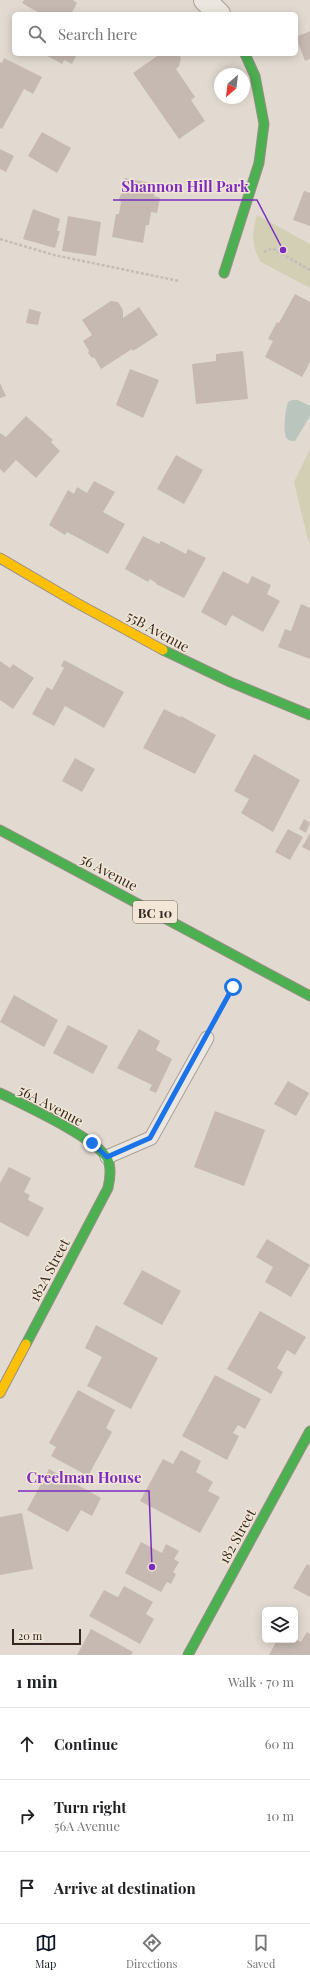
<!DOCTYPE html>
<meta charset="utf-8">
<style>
:root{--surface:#fff;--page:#f6f6f6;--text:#202124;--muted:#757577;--line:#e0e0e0;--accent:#111827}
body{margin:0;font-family:"Playfair Display",serif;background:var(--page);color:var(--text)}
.controls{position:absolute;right:12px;bottom:12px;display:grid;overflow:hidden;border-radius:6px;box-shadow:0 2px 10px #0003}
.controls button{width:36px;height:36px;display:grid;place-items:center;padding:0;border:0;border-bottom:1px solid var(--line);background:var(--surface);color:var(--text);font:20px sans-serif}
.compass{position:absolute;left:214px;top:68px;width:36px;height:36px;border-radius:50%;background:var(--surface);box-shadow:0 2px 10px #0003;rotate:208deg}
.scale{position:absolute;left:12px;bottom:10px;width:69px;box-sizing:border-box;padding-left:4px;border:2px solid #362821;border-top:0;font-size:11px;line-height:14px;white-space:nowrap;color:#362821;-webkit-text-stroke:3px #f2e7d7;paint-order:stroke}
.stop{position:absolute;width:12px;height:12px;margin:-9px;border:3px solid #1a73e8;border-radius:50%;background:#fff}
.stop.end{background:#1a73e8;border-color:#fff;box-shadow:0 1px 4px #0008}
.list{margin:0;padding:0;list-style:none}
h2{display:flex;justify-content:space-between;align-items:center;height:52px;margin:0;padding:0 16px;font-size:17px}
h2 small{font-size:13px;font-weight:400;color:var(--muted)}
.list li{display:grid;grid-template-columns:26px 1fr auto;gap:12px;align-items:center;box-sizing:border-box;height:72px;padding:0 16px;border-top:1px solid var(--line)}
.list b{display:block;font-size:15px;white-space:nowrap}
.list p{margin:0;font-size:13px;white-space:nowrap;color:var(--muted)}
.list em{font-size:13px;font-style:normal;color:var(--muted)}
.icon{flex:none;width:22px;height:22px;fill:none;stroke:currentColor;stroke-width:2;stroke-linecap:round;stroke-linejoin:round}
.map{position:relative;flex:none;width:310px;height:1655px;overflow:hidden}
.search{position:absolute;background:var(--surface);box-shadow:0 2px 10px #0003;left:12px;right:12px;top:12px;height:44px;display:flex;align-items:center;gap:10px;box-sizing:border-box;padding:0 14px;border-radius:6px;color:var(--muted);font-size:15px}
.sheet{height:268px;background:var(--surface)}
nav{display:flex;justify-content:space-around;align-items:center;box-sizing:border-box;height:56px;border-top:1px solid var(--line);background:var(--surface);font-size:11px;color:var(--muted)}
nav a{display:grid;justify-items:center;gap:2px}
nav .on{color:var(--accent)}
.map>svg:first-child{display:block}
.green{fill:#d3cfb4}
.water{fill:#bac6bd}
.building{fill:#c6b9b1}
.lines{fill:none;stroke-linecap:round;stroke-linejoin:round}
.lane-casing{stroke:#a8a098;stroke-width:15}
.street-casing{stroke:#a8a098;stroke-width:24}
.fast-casing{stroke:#978f88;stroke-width:11}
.slow-casing{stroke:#978f88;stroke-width:11}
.path{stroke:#c3bdb7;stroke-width:2.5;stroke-dasharray:3 2;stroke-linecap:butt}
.lane{stroke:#ebe7e0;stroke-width:13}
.street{stroke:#ebe7e0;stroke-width:22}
.fast{stroke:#4caf50;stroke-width:9}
.slow{stroke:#ffc107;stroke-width:9}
.route{stroke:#1a73e8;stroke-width:5}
.labels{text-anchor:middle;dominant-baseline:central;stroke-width:3;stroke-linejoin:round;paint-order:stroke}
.shield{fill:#f2e7d7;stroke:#6e6158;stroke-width:1}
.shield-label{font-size:13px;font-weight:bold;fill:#362821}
.street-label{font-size:14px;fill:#362821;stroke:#f2e7d7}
.leader{fill:none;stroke:#7b2cbf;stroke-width:1.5}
.callout-dot{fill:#7b2cbf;stroke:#f2e7d7;stroke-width:1.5}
.callout-label{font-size:15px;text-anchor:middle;font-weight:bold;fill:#7b2cbf;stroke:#f2e7d7;stroke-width:3;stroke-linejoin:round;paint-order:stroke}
</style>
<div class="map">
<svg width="310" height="1655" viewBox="0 0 310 1655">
<rect width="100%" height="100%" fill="#e2dad0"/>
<g class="green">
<path d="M257,215L310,244V288L261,262C251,246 252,232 257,215Z"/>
<path d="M310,449V543L308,540L294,482Z"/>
</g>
<path class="water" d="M293,400H298L310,406V416L295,441C291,441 288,441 286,437C283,431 285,406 289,401Z"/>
<g class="building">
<path d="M24,0H73L77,3L71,14H41L22,3Z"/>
<path d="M310,31V59L305,61L296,37Z"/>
<path d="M44,54H77L72,64L64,60L62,64Z"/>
<path d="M160,54H178L181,58L179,66L176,69L195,97L191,100L205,121L179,139L133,73Z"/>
<path d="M4,58L42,77L33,94L24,89L2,129L0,128V62L2,63Z"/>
<path d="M42,132L71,148L57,173L28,156Z"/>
<path d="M0,149L14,156L6,172L0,169Z"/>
<path d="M125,178L156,184L154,196L160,198L157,213L151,212L149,225H146L143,243L112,237L116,214H119L121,202L119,199L122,192Z"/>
<path d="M304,191L310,193V226L293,220Z"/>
<path d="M33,209L60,219L57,231H60L55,248L23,239Z"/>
<path d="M68,216L101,222L96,256L62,251Z"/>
<path d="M295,294L310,302V362L302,377L265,357L273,341L268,339L277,322L279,323Z"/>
<path d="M111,301L118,302L123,310V318L139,307L158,335L133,351L132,349L101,369L94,357L92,358L88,353L89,351L83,341L92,335L82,320Z"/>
<path d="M29,309L41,312L38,325L26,323Z"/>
<path d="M243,351L248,399L196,404L192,364L216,361V354Z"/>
<path d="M130,369L159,380L143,418L116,405Z"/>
<path d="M0,383L6,396L0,398Z"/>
<path d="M26,416L53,440L51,442L60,451L36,478L16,460L4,473L0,469V433L6,437Z"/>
<path d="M176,455L203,470L184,504L157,489Z"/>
<path d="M94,481L115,492L103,512L125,524L108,554L67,532L65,535L49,525L68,490L74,494L77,487L87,493Z"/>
<path d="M143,536L159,544L161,541L186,554L188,549L206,558L184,598L156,584V583L150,579L148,582L125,569Z"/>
<path d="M223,571L248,584L252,576L271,585L267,594L280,601L263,632L232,615L226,626L201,612Z"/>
<path d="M301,604L310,608V659L278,647L285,629L291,631Z"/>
<path d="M64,660L124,692L104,728L65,706L54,726L32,714L47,687L52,690L64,668L61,666Z"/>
<path d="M0,661L10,668L13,664L34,678L13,709L0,700Z"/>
<path d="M164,709L180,717L181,716L216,735L195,774L143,748Z"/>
<path d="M254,754L300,780L273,832L241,813L249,799L234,791Z"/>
<path d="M75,758L95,769L82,792L62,781Z"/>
<path d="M304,819L310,823L306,833L299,829Z"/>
<path d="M288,829L303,837L290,860L275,852Z"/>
<path d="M310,833V851L302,847Z"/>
<path d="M14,995L58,1020L44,1047L0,1022Z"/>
<path d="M68,1025L108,1046L93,1074L53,1053Z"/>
<path d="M139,1029L160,1041L156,1050L172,1059L156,1093L149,1090L152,1085L117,1068Z"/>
<path d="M288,1081L309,1093L296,1116L274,1104Z"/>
<path d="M215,1111L265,1130L244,1186L194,1167Z"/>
<path d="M9,1167L31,1178L24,1192L30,1195L28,1200L44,1208L28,1237L0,1222V1183Z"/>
<path d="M267,1239L310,1265L291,1297L265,1282L273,1267L256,1257Z"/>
<path d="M142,1270L181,1291L162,1325L123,1304Z"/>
<path d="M260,1311L306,1337L295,1355L287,1350L277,1368L283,1372L271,1394L227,1369Z"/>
<path d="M96,1325L158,1358L131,1409L87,1386L102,1357L85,1348Z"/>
<path d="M215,1375L261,1399L245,1429L238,1425L233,1433L239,1436L227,1460L182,1436Z"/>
<path d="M78,1390L115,1410L106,1428L112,1432L88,1476L51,1456L56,1447L49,1443Z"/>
<path d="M181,1450L201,1461L196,1472L213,1482L208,1491L220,1497L200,1533L140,1501L163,1459L173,1464Z"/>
<path d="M49,1469L101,1498L92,1516L81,1510L68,1532L27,1510Z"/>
<path d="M22,1513L33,1569L0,1575V1517Z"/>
<path d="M141,1542L162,1553L166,1544L179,1551L174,1559L179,1562L173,1572L176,1574L171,1584L167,1582L161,1592L125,1573Z"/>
<path d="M307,1564L310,1566V1597L293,1588Z"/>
<path d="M124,1586L153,1602L146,1614L154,1619L140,1644L89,1616L104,1590L118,1597Z"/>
<path d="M91,1629L133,1652L131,1655H77Z"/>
<path d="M307,1632L310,1634V1655H269L277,1640L295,1639L301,1642Z"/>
</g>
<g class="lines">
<g class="lane-casing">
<path id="lane" d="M107,1157L151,1138L207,1038"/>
</g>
<g class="street-casing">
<path id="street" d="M205,0L219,14"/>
</g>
<g class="fast-casing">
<g id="fast">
<path d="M224,273L259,163L264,124L255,76L245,54"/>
<path d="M163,650L230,682L310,715"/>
<path d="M0,830L310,996"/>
<path d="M0,1093C24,1105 94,1137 107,1158C112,1167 110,1179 108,1188L26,1344"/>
<path d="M188,1655L310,1431"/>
</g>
</g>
<g class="slow-casing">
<g id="slow">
<path d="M0,558L75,602L163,650"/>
<path d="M0,1393L26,1344"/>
</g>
</g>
<g class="path">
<path d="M0,239L54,255L179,281"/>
<path d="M264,252L272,248L310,270"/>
<path d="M215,1022L233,987"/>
</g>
<use href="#lane" class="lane"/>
<use href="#street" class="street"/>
<use href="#fast" class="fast"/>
<use href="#slow" class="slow"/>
</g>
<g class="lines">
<path class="route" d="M92,1143L107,1157L150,1138L233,987"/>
</g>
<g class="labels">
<rect class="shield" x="133" y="901" width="44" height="22" rx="3"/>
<g class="shield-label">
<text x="155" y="912">BC 10</text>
</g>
<g class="street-label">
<text transform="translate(158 631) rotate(29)">55B Avenue</text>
<text transform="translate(109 872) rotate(28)">56 Avenue</text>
<text transform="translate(51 1105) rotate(28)">56A Avenue</text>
<text transform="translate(49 1270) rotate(-62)">182A Street</text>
<text transform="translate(237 1536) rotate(-61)">182 Street</text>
</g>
</g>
<path class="leader" d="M283 250L257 200H113M152 1567L149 1491H18"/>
<g class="callout-dot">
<circle cx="283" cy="250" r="4"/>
<circle cx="152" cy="1567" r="4"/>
</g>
<g class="callout-label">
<text x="185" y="192">Shannon Hill Park</text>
<text x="84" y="1483">Creelman House</text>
</g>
</svg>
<div class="controls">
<button><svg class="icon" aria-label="layers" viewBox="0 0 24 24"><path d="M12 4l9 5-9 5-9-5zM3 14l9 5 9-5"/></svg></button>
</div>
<svg class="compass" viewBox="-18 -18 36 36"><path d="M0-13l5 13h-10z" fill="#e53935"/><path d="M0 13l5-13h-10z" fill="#757577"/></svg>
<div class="scale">20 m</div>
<div class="stop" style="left:233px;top:987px"></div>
<div class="stop end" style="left:92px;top:1143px"></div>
<div class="search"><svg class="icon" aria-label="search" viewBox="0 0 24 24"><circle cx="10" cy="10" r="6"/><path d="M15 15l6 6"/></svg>Search here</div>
</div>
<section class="sheet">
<h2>1 min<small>Walk · 70 m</small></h2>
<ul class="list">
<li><svg class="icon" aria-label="ahead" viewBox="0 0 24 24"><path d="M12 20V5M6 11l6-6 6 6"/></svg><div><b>Continue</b></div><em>60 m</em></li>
<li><svg class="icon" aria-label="right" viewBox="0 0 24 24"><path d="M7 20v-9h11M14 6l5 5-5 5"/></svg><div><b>Turn right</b><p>56A Avenue</p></div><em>10 m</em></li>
<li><svg class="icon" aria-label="arrive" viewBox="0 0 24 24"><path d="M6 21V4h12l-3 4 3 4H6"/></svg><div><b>Arrive at destination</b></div></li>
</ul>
</section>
<nav>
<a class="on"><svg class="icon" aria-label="map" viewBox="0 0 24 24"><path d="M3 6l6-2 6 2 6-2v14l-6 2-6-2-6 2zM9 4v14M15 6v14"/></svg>Map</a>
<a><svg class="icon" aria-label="directions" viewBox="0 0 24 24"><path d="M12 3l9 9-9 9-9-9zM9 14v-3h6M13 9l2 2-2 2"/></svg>Directions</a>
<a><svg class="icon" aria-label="saved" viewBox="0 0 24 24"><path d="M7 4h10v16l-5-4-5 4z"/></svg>Saved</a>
</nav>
